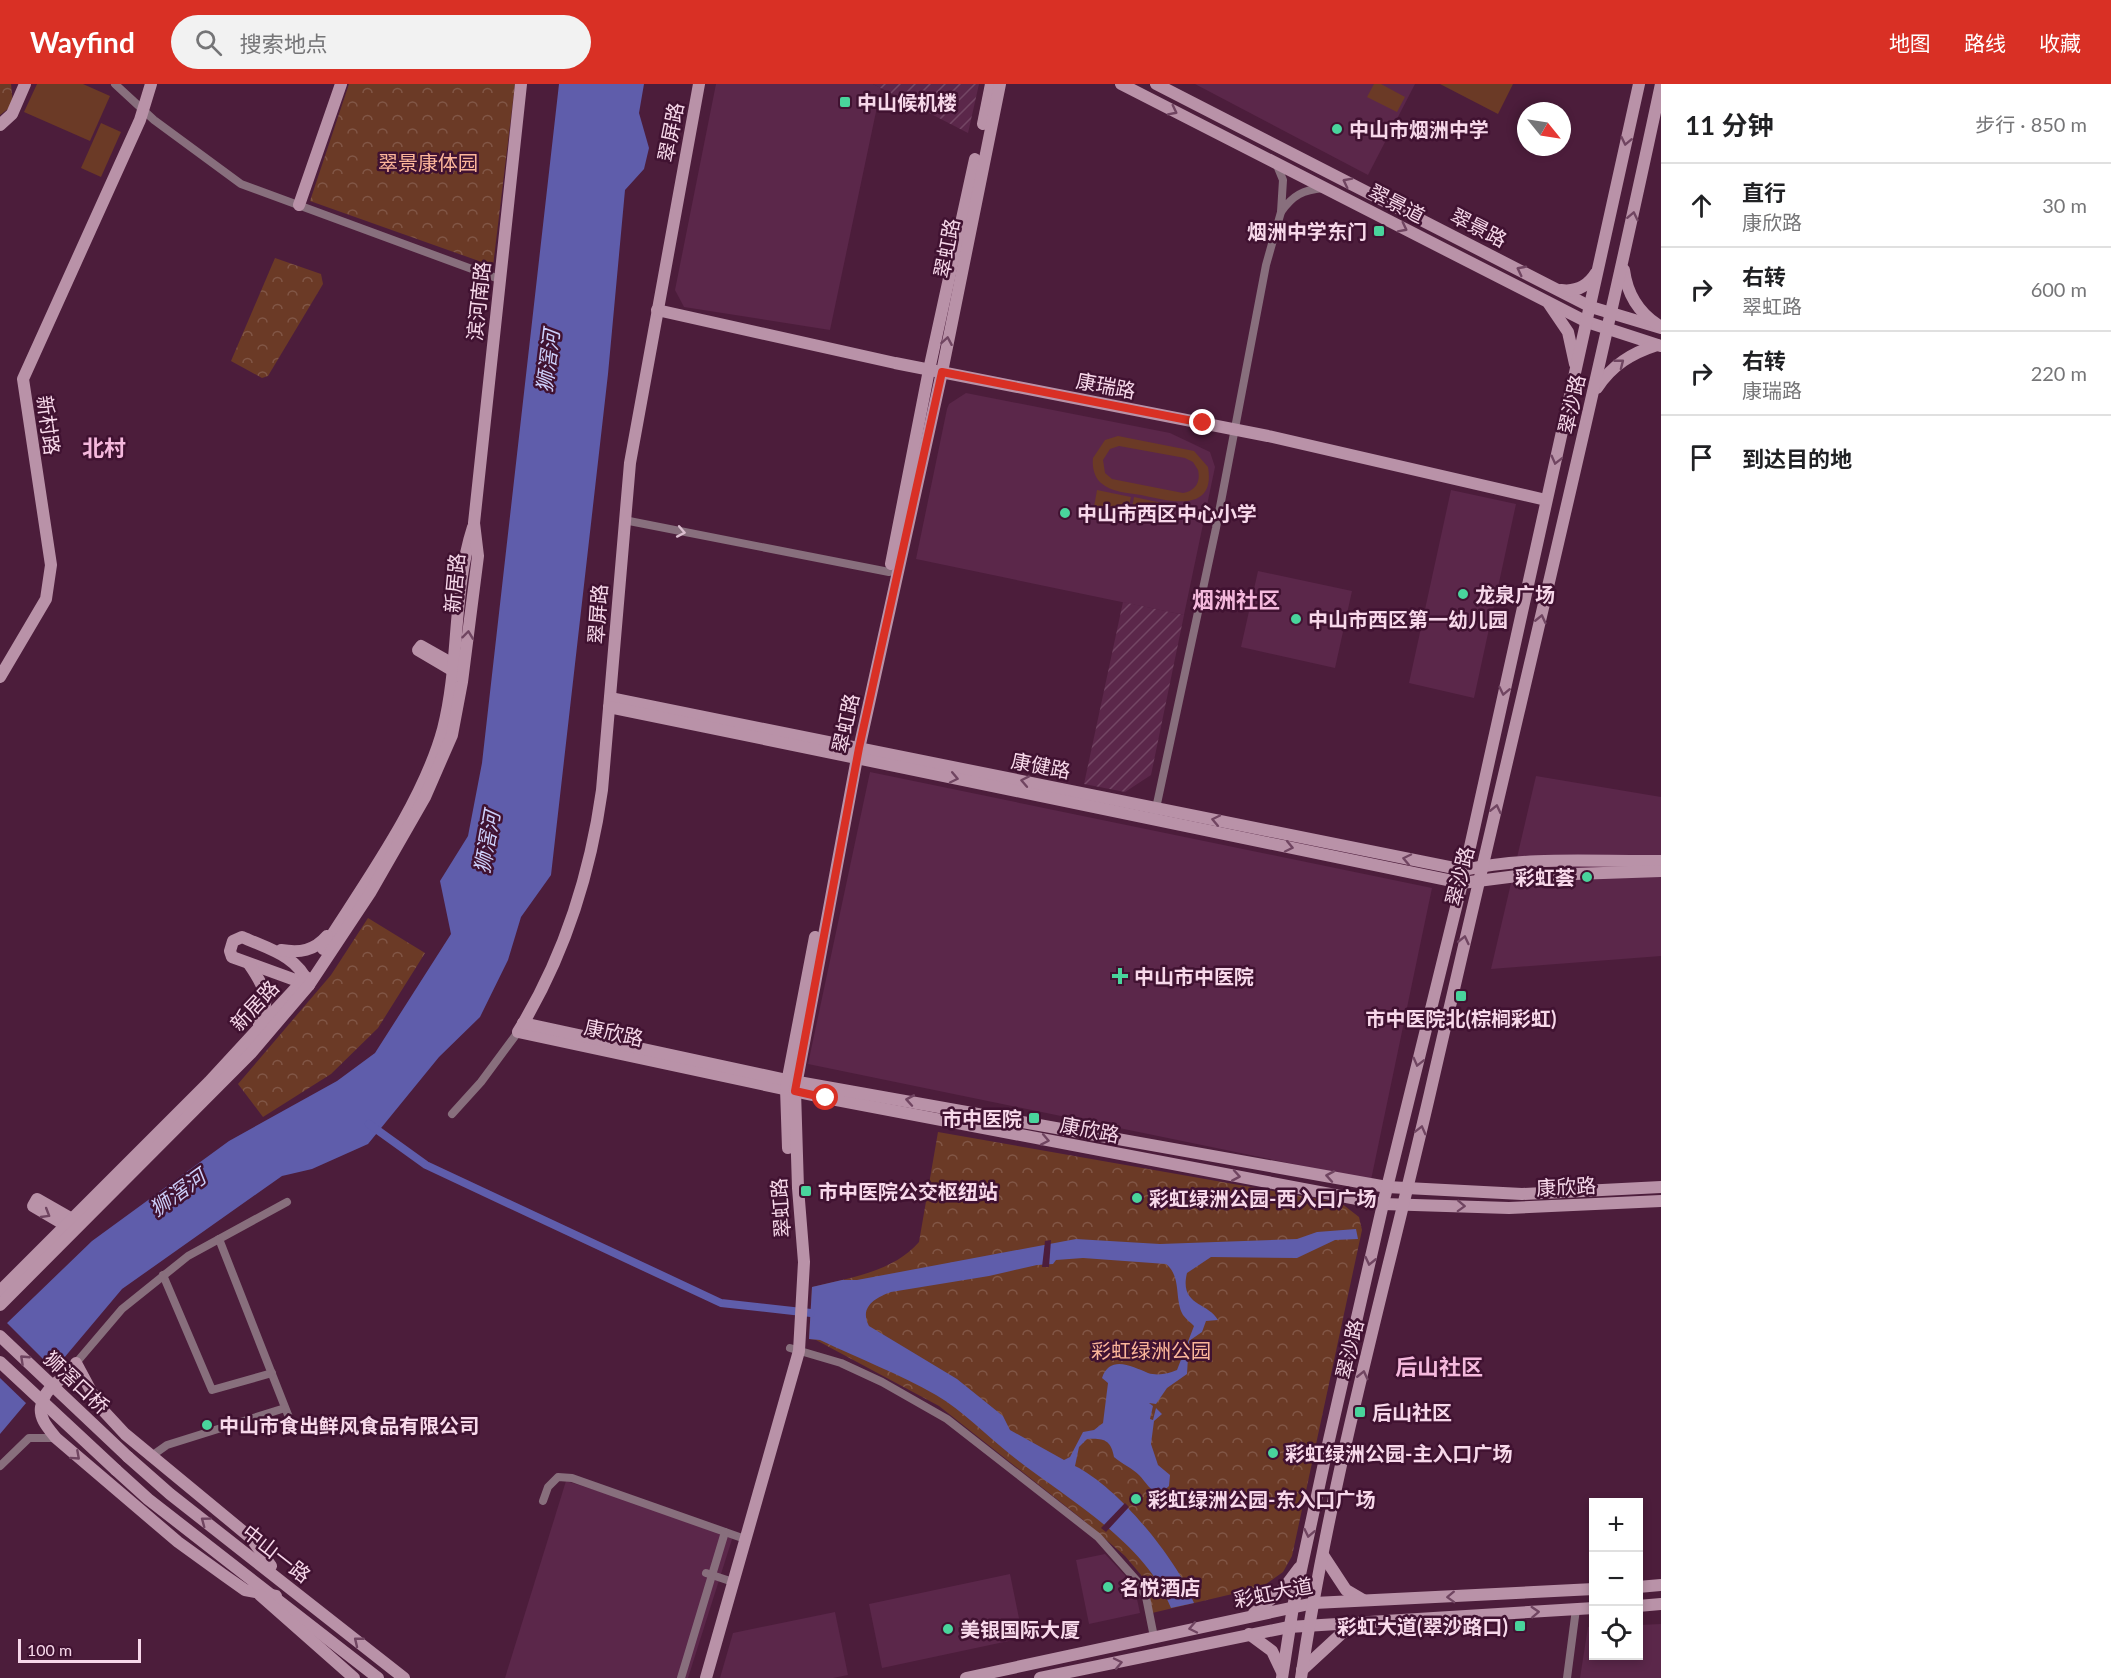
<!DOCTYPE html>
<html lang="zh">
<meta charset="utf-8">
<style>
:root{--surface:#fff;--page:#f2f2f2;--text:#202124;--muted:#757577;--line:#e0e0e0;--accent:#d93025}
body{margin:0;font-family:Lato,"Noto Sans SC",sans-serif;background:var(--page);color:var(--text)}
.controls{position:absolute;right:18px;bottom:18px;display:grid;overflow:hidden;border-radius:0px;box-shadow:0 3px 9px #0003}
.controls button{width:54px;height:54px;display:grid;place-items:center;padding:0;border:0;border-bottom:2px solid var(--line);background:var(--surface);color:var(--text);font:30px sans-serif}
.compass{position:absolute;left:1517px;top:18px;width:54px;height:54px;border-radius:50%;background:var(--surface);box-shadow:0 3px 9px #0003;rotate:120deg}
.scale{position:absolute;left:18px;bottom:15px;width:123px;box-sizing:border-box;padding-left:6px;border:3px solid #f7d8ea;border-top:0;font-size:16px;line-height:21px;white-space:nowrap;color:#f7d8ea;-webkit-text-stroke:4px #401231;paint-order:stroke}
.stop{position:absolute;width:18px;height:18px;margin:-14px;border:4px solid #d93025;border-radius:50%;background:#fff}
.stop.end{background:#d93025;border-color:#fff;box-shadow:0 2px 6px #0008}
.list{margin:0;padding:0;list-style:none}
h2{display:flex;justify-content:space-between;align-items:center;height:78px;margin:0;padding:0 24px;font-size:26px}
h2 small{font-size:20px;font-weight:400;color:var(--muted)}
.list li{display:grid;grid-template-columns:39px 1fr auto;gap:18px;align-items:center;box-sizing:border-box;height:84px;padding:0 24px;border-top:2px solid var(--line)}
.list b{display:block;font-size:22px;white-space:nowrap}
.list p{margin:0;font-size:20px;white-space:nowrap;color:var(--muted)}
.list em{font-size:20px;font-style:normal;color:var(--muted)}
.icon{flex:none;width:33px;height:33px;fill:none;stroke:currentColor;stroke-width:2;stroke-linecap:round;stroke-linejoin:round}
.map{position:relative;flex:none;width:1661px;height:1594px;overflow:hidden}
header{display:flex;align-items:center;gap:36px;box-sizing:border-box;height:84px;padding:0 30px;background:var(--accent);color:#fff}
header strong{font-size:28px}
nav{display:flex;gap:33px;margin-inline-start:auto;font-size:21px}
.search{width:420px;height:54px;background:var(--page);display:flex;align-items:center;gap:15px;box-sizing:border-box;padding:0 21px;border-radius:33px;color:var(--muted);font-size:22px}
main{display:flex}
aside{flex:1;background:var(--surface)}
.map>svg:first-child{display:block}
.built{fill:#5b274a}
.industrial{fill:url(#industrial-furrows)}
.grass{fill:#6b3a26;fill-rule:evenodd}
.park{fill:url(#park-crowns)}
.water{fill:#5f5dab;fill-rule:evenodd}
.pier{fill:#4c1d3b}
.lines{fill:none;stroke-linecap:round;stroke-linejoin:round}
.canal{stroke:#5f5dab;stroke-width:8}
.street{stroke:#886f7d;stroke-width:8}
.secondary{stroke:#b992a8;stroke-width:12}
.secondary-bridge{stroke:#b992a8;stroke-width:12}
.oneway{stroke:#704561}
.oneway2{stroke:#dbbecf}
.route{stroke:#d93025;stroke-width:8}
.poi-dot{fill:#49d49c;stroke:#401231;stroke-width:2}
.labels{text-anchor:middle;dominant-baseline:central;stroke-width:5;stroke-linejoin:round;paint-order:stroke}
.poi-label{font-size:20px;font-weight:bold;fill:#f7d8ea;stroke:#401231;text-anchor:start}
.street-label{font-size:20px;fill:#f7d8ea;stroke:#401231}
.park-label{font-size:20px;fill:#fcb69a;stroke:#401231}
.water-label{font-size:21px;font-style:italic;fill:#cccffa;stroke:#401231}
.quarter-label{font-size:22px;font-weight:bold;fill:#f5b9dd;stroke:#401231}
</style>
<header>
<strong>Wayfind</strong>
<div class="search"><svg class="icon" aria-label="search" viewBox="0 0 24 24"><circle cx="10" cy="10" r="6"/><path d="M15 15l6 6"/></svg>搜索地点</div>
<nav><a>地图</a><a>路线</a><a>收藏</a></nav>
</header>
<main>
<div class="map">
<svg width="1661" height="1594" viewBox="0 0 1661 1594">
<defs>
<pattern id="industrial-furrows" width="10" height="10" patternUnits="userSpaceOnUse" patternTransform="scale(1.5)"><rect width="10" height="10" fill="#5b274a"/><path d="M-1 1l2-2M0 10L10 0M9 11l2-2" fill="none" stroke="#734664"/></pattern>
<pattern id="park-crowns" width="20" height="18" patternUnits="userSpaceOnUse" patternTransform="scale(1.5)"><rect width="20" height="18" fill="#6b3a26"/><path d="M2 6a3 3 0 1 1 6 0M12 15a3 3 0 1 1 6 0" fill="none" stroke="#815646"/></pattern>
</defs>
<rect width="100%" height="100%" fill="#4c1d3b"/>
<g class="built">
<path d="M716,0H873L881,4L830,246L684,223L675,206Z"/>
<path d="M1195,0H1415L1368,91Z"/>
<path d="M966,309L1170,349L1210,368L1215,383L1184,531L916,475L947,325L949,320Z"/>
<path d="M1451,406L1516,420L1474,614L1409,599Z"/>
<path d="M1258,487L1352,507L1335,584L1241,563Z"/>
<path d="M870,688L1432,804L1371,1096L808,980Z"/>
<path d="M1536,692L1661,713V872L1491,885Z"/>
<path d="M566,1397L734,1449L688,1594H505Z"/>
<path d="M1105,1470L1134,1501L1140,1529L1089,1540L1076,1476Z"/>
<path d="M1010,1490L1023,1554L882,1584L869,1520Z"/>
<path d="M835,1528L848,1591L833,1594H720L733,1549Z"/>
<path d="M1661,1540V1594H1580L1588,1543H1593L1594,1572H1638L1639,1541Z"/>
</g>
<g class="industrial">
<path d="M873,0H979L968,49Z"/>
<path d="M1123,518L1184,531L1151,691L1125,708L1084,700Z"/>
</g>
<g class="grass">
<path d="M37,0H83L110,12L90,57L24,28Z"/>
<path d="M1374,0H1381L1405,13L1397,28L1367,13Z"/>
<path d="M1440,0H1513L1498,30Z"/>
<path d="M101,39L121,48L101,93L81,84Z"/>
<path d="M1118,352L1194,367L1208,383C1216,430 1168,417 1141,411C1128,409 1111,408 1101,399C1094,393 1092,383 1093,374L1105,356ZM1119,362L1185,374L1193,378L1198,386C1201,398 1195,407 1183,409L1112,395L1105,389L1103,376L1110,365Z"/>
<path d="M1097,406L1131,413L1127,430L1094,423Z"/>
<path d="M1134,413L1167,420L1164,437L1131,430Z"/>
</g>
<g class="park">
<path d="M0,0H11L13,21L0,31Z"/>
<path d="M349,0H515L493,182L310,117Z"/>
<path d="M275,174L321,190L323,200L268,292L262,294L231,277Z"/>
<path d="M368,834L425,869L378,944L331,990L263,1033L238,1000L331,891Z"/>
<path d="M938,1048L1341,1119L1359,1133L1362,1146L1292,1472L1283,1488L1262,1503L1152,1529L1149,1510L1141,1491L1125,1472L1082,1435L939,1322L816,1256L809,1255L812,1203C849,1194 893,1188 919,1158Z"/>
</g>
<g class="water">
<path d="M559,0H644L639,29L649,64L644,85L625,106L608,290L551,791L521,833L508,876L480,933L439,973L368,1060L312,1085L282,1092L122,1205L0,1350V1248L6,1240L92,1157L229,1057L337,997L375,969L451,850L440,797L468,752L482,679Z"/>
<path d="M1356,1145L1358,1155L1335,1156L1297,1174L1211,1173L1187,1189C1179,1222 1208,1218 1218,1236L1206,1237L1202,1248L1189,1257L1187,1290L1167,1304L1156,1320L1149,1319L1153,1322L1150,1335L1153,1336L1156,1324L1162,1330L1154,1337L1151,1360L1158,1381L1170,1391L1169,1402C1154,1417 1149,1401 1139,1391C1132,1384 1122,1380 1114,1373C1111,1356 1104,1354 1087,1355L1079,1363L1075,1382C1118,1403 1177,1475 1194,1519L1171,1524C1145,1457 1065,1414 1011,1371C986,1351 963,1327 936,1311C899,1290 858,1274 820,1256L809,1255L812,1203L842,1196H857L1076,1155L1160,1160L1297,1155L1317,1148ZM1083,1174L1166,1180C1182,1193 1174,1215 1183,1231C1186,1235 1191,1239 1194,1242L1177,1286C1168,1290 1157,1292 1148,1289C1133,1283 1110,1270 1102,1294L1108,1299L1103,1339L1094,1346L1083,1348L1070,1373L1064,1376L1010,1346L1003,1332L957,1295L869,1242C859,1223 875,1214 891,1208L989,1192L1037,1181L1053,1180L1056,1176Z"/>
</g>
<g class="pier">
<path d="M1051,1156L1049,1183H1042L1045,1157Z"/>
<path d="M5,1237L56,1288L28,1321L0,1294V1243Z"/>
<path d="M1125,1419L1129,1423L1106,1448L1101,1444Z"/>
</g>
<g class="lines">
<path class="canal" d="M369,1040L426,1081L721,1219L811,1229"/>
<g class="street">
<path d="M115,0L154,36L241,100L499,195"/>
<path d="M1276,79L1283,96L1281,128C1293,111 1303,106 1323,104"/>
<path d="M624,436L889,488"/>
<path d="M1155,729L1216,444L1266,181L1281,128"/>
<path d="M452,1030L481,998L518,948"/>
<path d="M219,1155L292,1341"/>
<path d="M163,1191L212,1306L272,1289"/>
<path d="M790,1264L841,1279L882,1298L947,1335L1098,1453L1137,1497L1146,1513L1154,1553"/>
<path d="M76,1279L122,1225L188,1172L287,1118"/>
<path d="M150,1373L167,1361L285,1324"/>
<path d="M0,1382L29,1354H56"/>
<path d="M543,1417L548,1403L558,1393L572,1394L745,1455"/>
<path d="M706,1489L733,1498"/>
<path d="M681,1594L725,1448"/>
<path d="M1567,1594L1576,1525"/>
</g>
<g class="secondary">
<path d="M699,0L630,379L602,706C590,792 564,873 518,948L826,1014L1383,1120L1509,1124L1661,1117"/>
<path d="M1121,0L1587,238L1661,262"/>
<path d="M1156,0L1591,223L1661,244"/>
<path d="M983,40L991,0"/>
<path d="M0,41L12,30L25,0"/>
<path d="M299,121L341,0"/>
<path d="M1624,186C1627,209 1638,228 1658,241"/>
<path d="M1561,206C1576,208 1588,202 1596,189"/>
<path d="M1549,220L1568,248L1575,280"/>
<path d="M657,226L895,279L1268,352L1546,416"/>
<path d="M1597,304C1612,281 1632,269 1657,261"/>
<path d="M891,480L929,286L975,75"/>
<path d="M457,589L418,566L421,562L460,584"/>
<path d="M0,593L46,515L51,481L23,295L140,36L151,0"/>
<path d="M610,614L1464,786C1527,772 1597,778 1661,777"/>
<path d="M609,623L1462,799L1517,792L1661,787"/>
<path d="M242,853C269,865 298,872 309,901L232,873L230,867L233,857Z"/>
<path d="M323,865C364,800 423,719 443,645C460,579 452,508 473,443"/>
<path d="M281,866C300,869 314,867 327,852"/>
<path d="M249,880C263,900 272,916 259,940"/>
<path d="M523,939L787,996L1387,1103L1522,1110L1661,1103"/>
<path d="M788,1064L786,1004L815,853"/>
<path d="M72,1145L33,1122L37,1115L79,1139"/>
<path d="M0,1207L209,998L306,893"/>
<path d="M0,1221L251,969L309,901L370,809L425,713L452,651L462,598L478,472L474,439L521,0"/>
<path d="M76,1279L99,1322L125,1350L251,1454L271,1482"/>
<path d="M83,1293C66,1285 44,1305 41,1323C39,1335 49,1345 56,1354L178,1458L225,1492L245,1506L276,1512"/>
<path d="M128,1373L170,1410L404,1594"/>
<path d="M116,1386L148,1415L378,1594"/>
<path d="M1323,1471L1346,1506L1363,1516"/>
<path d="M1638,1503L1661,1501"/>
<path d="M260,1511L354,1594"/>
<path d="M1638,1522L1661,1520"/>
<path d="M1254,1529L1284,1504L1299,1484"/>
<path d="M1249,1550L1272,1567L1282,1588"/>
<path d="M1302,1586L1341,1550L1359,1539"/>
<path d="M706,1594L799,1267L804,1178L798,1104L795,1007L857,674L942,288L1000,0"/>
<path d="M966,1594L1314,1519L1594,1505"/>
<path d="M1040,1594L1289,1543L1594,1524"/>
<path d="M1282,1594L1293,1523L1329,1356L1383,1120L1462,799L1639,0"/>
<path d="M1301,1594C1330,1397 1385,1203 1430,1009C1507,673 1589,338 1661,0"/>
</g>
<g class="secondary-bridge">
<path d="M0,1252L128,1373"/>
<path d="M0,1278L116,1386"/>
</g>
</g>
<defs><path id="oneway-chevron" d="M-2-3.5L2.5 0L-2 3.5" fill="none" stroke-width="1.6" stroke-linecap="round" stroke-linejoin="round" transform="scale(1.5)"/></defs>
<g class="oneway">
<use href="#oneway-chevron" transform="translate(1173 27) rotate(27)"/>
<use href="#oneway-chevron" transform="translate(1626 57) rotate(102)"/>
<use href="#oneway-chevron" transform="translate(1347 98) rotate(-153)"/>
<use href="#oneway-chevron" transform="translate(1633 132) rotate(-78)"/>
<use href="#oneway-chevron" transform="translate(1403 144) rotate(27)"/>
<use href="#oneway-chevron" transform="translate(1521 186) rotate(-153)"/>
<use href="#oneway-chevron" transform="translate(947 257) rotate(-80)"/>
<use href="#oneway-chevron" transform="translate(1620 279) rotate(-38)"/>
<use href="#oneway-chevron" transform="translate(1556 376) rotate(104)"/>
<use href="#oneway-chevron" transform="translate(1541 535) rotate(-77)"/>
<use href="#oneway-chevron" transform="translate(468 551) rotate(-83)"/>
<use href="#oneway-chevron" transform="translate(1504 607) rotate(102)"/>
<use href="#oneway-chevron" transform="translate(954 694) rotate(12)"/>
<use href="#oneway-chevron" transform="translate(1025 697) rotate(-169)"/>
<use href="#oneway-chevron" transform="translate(1496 725) rotate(-77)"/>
<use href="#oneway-chevron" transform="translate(1216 736) rotate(-168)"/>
<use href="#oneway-chevron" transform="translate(1289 763) rotate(12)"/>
<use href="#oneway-chevron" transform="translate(1407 775) rotate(-168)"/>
<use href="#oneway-chevron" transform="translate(1464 856) rotate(-77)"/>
<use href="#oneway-chevron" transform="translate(1418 978) rotate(104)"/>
<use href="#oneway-chevron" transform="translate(910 1016) rotate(-170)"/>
<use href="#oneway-chevron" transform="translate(1421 1046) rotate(-76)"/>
<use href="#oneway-chevron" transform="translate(1045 1056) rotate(11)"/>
<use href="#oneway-chevron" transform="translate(1236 1092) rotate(10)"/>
<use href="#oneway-chevron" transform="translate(1330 1092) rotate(-170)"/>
<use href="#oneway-chevron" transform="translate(1461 1122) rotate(2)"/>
<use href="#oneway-chevron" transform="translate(46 1130) rotate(31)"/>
<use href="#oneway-chevron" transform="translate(1370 1177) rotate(103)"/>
<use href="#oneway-chevron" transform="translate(24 1275) rotate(-137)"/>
<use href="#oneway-chevron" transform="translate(1363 1291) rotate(-77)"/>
<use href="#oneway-chevron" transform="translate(76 1372) rotate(42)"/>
<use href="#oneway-chevron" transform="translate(205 1437) rotate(-143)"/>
<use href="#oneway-chevron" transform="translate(1309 1449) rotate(102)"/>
<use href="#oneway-chevron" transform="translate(1451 1513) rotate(178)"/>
<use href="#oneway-chevron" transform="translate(1535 1528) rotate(-3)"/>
<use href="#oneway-chevron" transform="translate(1193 1544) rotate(168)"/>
<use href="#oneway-chevron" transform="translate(358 1557) rotate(-141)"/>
<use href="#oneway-chevron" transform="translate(1118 1579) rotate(-12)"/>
</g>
<use class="oneway2" href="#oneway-chevron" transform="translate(681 448) rotate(11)"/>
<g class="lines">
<path class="route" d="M826,1014L795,1007L859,664L942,288L1203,339"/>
</g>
<g class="poi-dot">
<rect x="839" y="12" width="12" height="12" rx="3"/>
<circle cx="1337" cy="45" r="6"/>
<rect x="1373" y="141" width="12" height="12" rx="3"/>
<circle cx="1065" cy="429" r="6"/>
<circle cx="1463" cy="510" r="6"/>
<circle cx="1296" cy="535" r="6"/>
<circle cx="1587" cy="793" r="6"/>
<path d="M1117 883h6v6h6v6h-6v6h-6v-6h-6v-6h6z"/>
<rect x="1455" y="906" width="12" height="12" rx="3"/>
<rect x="1028" y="1028" width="12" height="12" rx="3"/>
<rect x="800" y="1101" width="12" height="12" rx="3"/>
<circle cx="1137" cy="1114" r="6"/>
<rect x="1354" y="1322" width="12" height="12" rx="3"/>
<circle cx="207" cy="1341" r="6"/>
<circle cx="1273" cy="1369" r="6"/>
<circle cx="1136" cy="1415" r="6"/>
<circle cx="1108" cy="1503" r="6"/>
<rect x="1514" y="1536" width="12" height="12" rx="3"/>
<circle cx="948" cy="1545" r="6"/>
</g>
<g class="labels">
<g class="poi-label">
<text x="857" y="18">中山候机楼</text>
<text x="1349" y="45">中山市烟洲中学</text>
<text x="1367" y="147" text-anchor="end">烟洲中学东门</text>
<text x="1077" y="429">中山市西区中心小学</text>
<text x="1475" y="510">龙泉广场</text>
<text x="1308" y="535">中山市西区第一幼儿园</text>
<text x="1575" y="793" text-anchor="end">彩虹荟</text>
<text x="1134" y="892">中山市中医院</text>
<text x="1461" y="934" text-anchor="middle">市中医院北(棕榈彩虹)</text>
<text x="1022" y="1034" text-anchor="end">市中医院</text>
<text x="818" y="1107">市中医院公交枢纽站</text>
<text x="1149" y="1114">彩虹绿洲公园-西入口广场</text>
<text x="1372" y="1328">后山社区</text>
<text x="219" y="1341">中山市食出鲜风食品有限公司</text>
<text x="1285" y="1369">彩虹绿洲公园-主入口广场</text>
<text x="1148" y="1415">彩虹绿洲公园-东入口广场</text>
<text x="1120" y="1503">名悦酒店</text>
<text x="1508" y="1542" text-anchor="end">彩虹大道(翠沙路口)</text>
<text x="960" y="1545">美银国际大厦</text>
</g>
<g class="street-label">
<text transform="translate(670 48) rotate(-79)">翠屏路</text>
<text transform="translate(1397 119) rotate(27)">翠景道</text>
<text transform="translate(1479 143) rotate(27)">翠景路</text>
<text transform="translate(946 164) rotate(-79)">翠虹路</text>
<text transform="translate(478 217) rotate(-84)">滨河南路</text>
<text transform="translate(1106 301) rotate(11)">康瑞路</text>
<text transform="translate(1571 320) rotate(-78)">翠沙路</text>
<text transform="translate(49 341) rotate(82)">新村路</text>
<text transform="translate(454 499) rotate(-85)">新居路</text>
<text transform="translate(597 530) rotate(-86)">翠屏路</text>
<text transform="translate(845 639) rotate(-78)">翠虹路</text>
<text transform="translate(1041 681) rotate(11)">康健路</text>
<text transform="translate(1459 792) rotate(-76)">翠沙路</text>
<text transform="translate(254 921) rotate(-47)">新居路</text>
<text transform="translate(614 948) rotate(12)">康欣路</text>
<text transform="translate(1090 1045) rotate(11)">康欣路</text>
<text transform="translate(1566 1102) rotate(-3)">康欣路</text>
<text transform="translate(780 1124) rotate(-94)">翠虹路</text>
<text transform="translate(1349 1265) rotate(-77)">翠沙路</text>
<text transform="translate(77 1298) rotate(43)">狮滘口桥</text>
<text transform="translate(277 1469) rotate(38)">中山一路</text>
<text transform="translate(1273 1508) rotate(-11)">彩虹大道</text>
</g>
<g class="park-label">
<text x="428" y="78">翠景康体园</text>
<text x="1151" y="1266">彩虹绿洲公园</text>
</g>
<g class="water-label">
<text transform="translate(547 277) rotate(-83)">狮滘河</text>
<text transform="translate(486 758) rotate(-80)">狮滘河</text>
<text transform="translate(177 1108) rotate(-36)">狮滘河</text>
</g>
<g class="quarter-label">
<text x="104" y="363">北村</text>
<text x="1236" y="515">烟洲社区</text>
<text x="1439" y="1282">后山社区</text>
</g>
</g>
</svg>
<div class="controls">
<button>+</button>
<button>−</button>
<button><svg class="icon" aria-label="locate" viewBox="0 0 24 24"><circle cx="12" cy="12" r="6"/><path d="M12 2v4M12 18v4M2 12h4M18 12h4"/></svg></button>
</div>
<svg class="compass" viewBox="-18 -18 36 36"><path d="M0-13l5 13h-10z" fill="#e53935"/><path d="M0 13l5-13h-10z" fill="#757577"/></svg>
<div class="scale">100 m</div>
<div class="stop" style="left:826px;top:1014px"></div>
<div class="stop end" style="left:1203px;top:339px"></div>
</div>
<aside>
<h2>11 分钟<small>步行 · 850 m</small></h2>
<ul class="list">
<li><svg class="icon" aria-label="ahead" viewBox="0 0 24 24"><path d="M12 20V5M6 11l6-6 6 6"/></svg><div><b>直行</b><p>康欣路</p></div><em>30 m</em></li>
<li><svg class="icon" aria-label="right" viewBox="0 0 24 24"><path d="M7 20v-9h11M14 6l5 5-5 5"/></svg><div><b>右转</b><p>翠虹路</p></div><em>600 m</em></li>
<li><svg class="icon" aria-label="right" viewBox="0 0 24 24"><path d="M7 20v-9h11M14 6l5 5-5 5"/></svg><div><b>右转</b><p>康瑞路</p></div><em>220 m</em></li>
<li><svg class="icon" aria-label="arrive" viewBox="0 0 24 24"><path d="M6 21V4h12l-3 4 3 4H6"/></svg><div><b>到达目的地</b></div></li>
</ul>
</aside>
</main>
